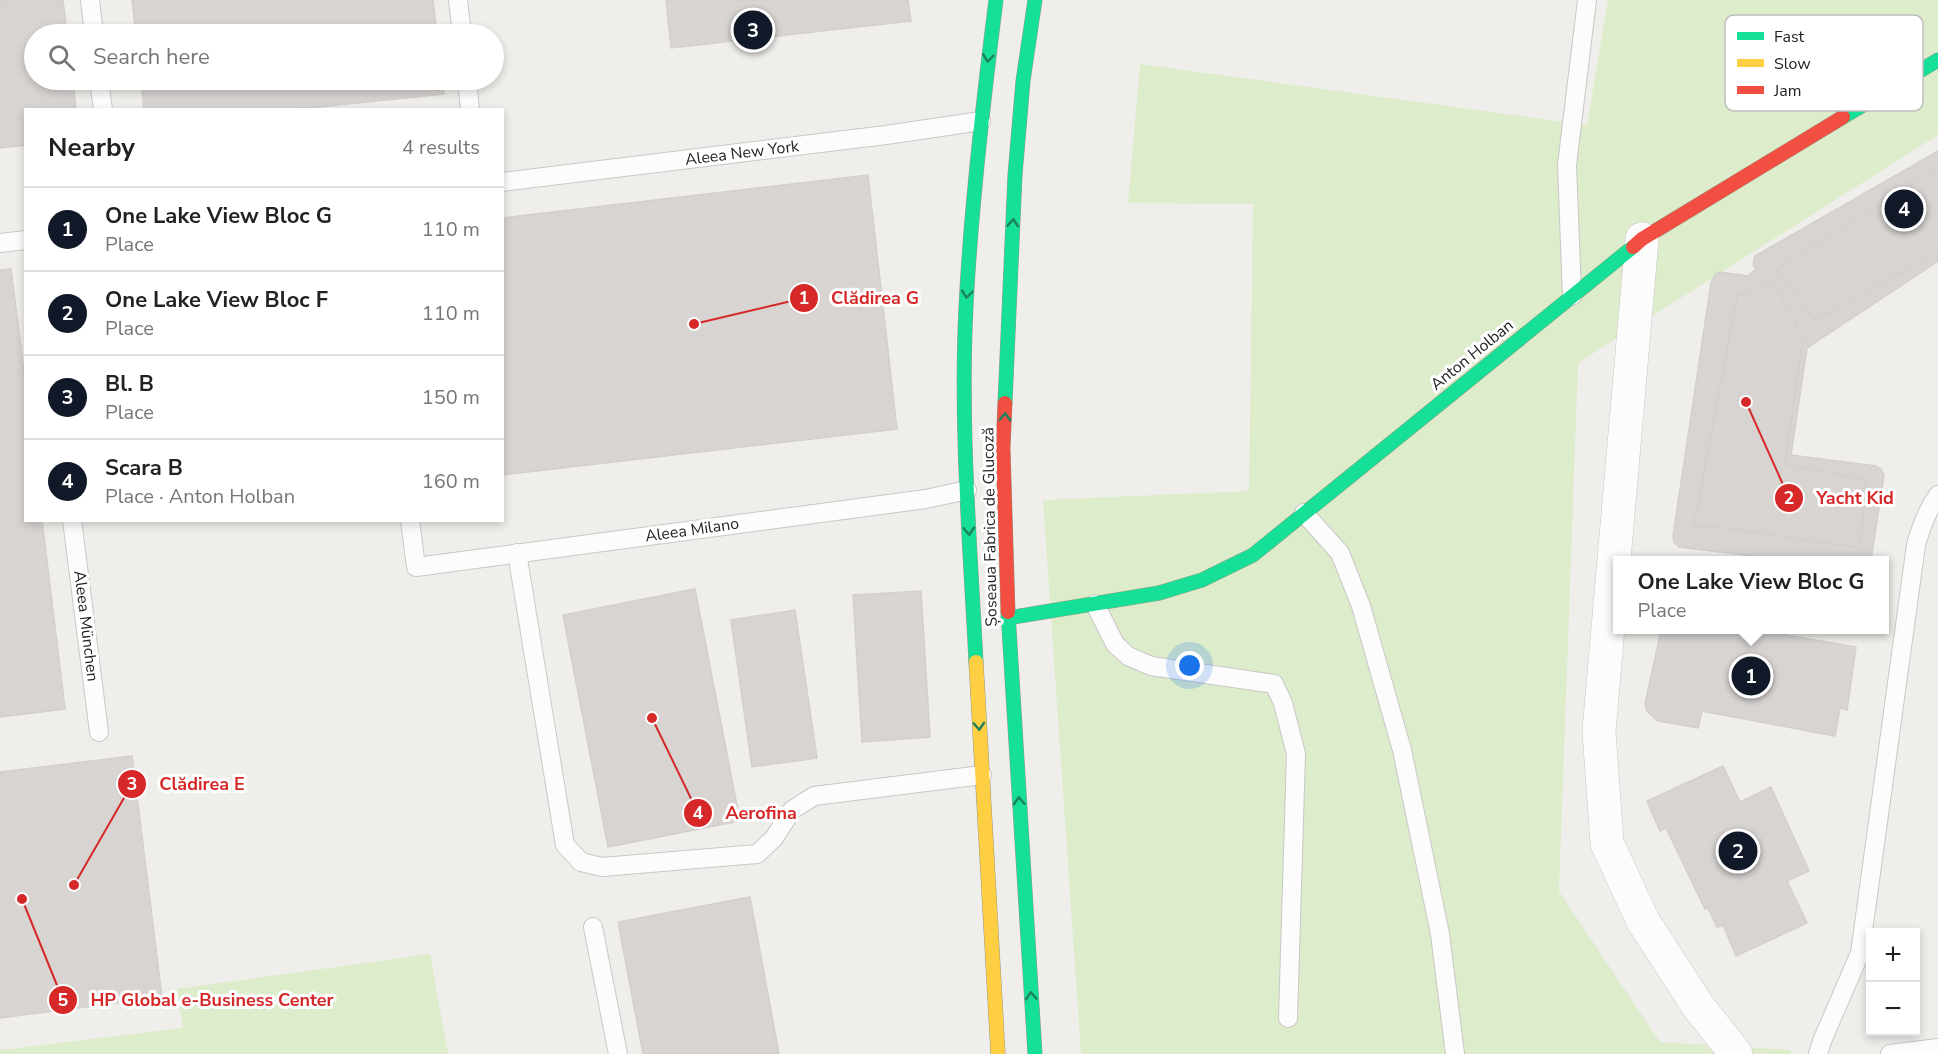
<!DOCTYPE html>
<meta charset="utf-8">
<style>
:root{--surface:#fff;--page:#f6f6f6;--text:#222;--muted:#767676;--line:#e0e0e0;--accent:#111827}
body{margin:0;font-family:"Nunito Sans",sans-serif;background:var(--page);color:var(--text)}
.controls{position:absolute;right:18px;bottom:18px;display:grid;overflow:hidden;border-radius:0px;box-shadow:0 3px 9px #0003}
.controls button{width:54px;height:54px;display:grid;place-items:center;padding:0;border:0;border-bottom:2px solid var(--line);background:var(--surface);color:var(--text);font:30px sans-serif}
.you{position:absolute;left:1190px;top:666px;width:21px;height:21px;margin:-15px;border:4px solid #fff;border-radius:50%;background:#1a73e8;box-shadow:0 0 0 9px #1a73e833}
.badge{display:grid;place-items:center;width:39px;height:39px;border-radius:50%;background:var(--accent);color:#fff;font-size:20px;font-weight:700}
.pin{position:absolute;translate:-50% -50%;border:3px solid #fff;box-shadow:0 2px 6px #0006}
.popup{position:absolute;left:1613px;top:556px;width:276px;height:78px;box-sizing:border-box;display:grid;place-content:center;border-radius:0px;background:var(--surface);filter:drop-shadow(0 2px 4px #0005);font-size:20px;white-space:nowrap;color:var(--muted)}
.popup b{font-size:22px;color:var(--text)}
.popup::after{content:'';position:absolute;left:50%;top:100%;margin-left:-12px;border:12px solid transparent;border-top-color:var(--surface)}
.list{margin:0;padding:0;list-style:none}
h2{display:flex;justify-content:space-between;align-items:center;height:78px;margin:0;padding:0 24px;font-size:26px}
h2 small{font-size:20px;font-weight:400;color:var(--muted)}
.list li{display:grid;grid-template-columns:39px 1fr auto;gap:18px;align-items:center;box-sizing:border-box;height:84px;padding:0 24px;border-top:2px solid var(--line)}
.list b{display:block;font-size:22px;white-space:nowrap}
.list p{margin:0;font-size:20px;white-space:nowrap;color:var(--muted)}
.list em{font-size:20px;font-style:normal;color:var(--muted)}
.icon{flex:none;width:33px;height:33px;fill:none;stroke:currentColor;stroke-width:2;stroke-linecap:round;stroke-linejoin:round}
.map{position:relative;flex:none;width:1938px;height:1054px;overflow:hidden}
.search{position:absolute;background:var(--surface);box-shadow:0 3px 9px #0003;left:24px;top:24px;width:480px;height:66px;display:flex;align-items:center;gap:15px;box-sizing:border-box;padding:0 21px;border-radius:33px;color:var(--muted);font-size:22px}
.panel{position:absolute;background:var(--surface);box-shadow:0 3px 9px #0003;left:24px;top:108px;width:480px;height:414px;border-radius:0px}
.map>svg:first-child{display:block}
.grass{fill:#ddeccb}
.building{fill:#d7d4d2;stroke:#d3d0cc;stroke-width:1.5}
.lines{fill:none;stroke-linecap:round;stroke-linejoin:round}
.lane-casing{stroke:#c9c8c7;stroke-width:20}
.street-casing{stroke:#c9c8c7;stroke-width:34}
.fast-casing{stroke:#999a82;stroke-width:15}
.slow-casing{stroke:#999a82;stroke-width:15}
.jam-casing{stroke:#999a82;stroke-width:15}
.lane{stroke:#fdfcfc;stroke-width:18}
.street{stroke:#fdfcfc;stroke-width:33}
.fast{stroke:#16e098;stroke-width:14}
.slow{stroke:#ffcf43;stroke-width:14}
.jam{stroke:#f24e42;stroke-width:14}
.oneway{stroke:#1c815d}
.labels{text-anchor:middle;dominant-baseline:central;stroke-width:6;stroke-linejoin:round;paint-order:stroke}
.street-label{font-size:16px;fill:#222;stroke:#fff}
.key{fill:#fff;stroke:#bdbdbd;stroke-width:1.5}
.key-label{font-size:16px;fill:#222}
.leader{fill:none;stroke:#d62828;stroke-width:2}
.callout-dot{fill:#d62828;stroke:#fff;stroke-width:2}
.mark-label{font-size:18px;text-anchor:middle;font-weight:bold;fill:#fff}
.callout-label{font-size:18px;text-anchor:middle;font-weight:bold;fill:#d62828;stroke:#fff;stroke-width:6;stroke-linejoin:round;paint-order:stroke}
</style>
<div class="map">
<svg width="1938" height="1054" viewBox="0 0 1938 1054">
<rect width="100%" height="100%" fill="#f0eeeb"/>
<g class="grass">
<path d="M1608,0H1938V135L1578,363L1559,891L1660,1042L1791,1050V1054H1081L1043,500L1249,491L1253,204L1128,203L1140,64L1587,125Z"/>
<path d="M430,954L448,1054H0V1050L183,1028L177,989Z"/>
</g>
<g class="building">
<path d="M0,0H63L67,34H34V80H73L76,110H26V145L0,148Z"/>
<path d="M132,0H433L437,34H136Z"/>
<path d="M666,0H908L911,21L671,48Z"/>
<path d="M141,80H442L444,94L289,110H144Z"/>
<path d="M1938,151V261L1807,348L1791,455L1876,466L1881,469L1884,475L1871,560H1784L1679,547L1674,542L1673,536L1711,283L1715,274L1721,272L1748,276L1756,269L1753,265L1755,256Z"/>
<path d="M1938,167V252L1815,321L1776,269Z"/>
<path d="M868,175L897,429L502,475V218Z"/>
<path d="M11,269L26,388V520H42L65,709L0,717V270Z"/>
<path d="M1772,280L1803,337L1785,464L1866,480L1860,548L1712,526H1694L1737,296Z"/>
<path d="M695,589L740,821L608,847L563,615Z"/>
<path d="M921,591L930,737L862,742L853,595Z"/>
<path d="M795,610L817,758L752,767L731,620Z"/>
<path d="M1661,630H1757L1856,647L1847,710L1840,708L1835,736L1702,711L1698,728L1658,721L1647,711L1645,704Z"/>
<path d="M132,756L162,997L0,1018V772Z"/>
<path d="M1723,766L1740,802L1771,787L1809,871L1787,881L1807,923L1736,956L1723,925L1717,927L1708,908L1705,909L1666,828L1660,831L1647,801Z"/>
<path d="M750,897L779,1054H643L618,922Z"/>
</g>
<g class="lines">
<g class="lane-casing">
<g id="lane">
<path d="M90,0L94,34"/>
<path d="M458,0L462,34"/>
<path d="M99,80L103,110"/>
<path d="M467,80L470,110"/>
<path d="M502,182L886,135L981,121"/>
<path d="M0,243L26,240"/>
<path d="M1572,296L1567,165L1587,0"/>
<path d="M1304,513L1340,553L1361,606L1402,750L1440,934L1455,1054"/>
<path d="M72,520L99,732"/>
<path d="M410,520L416,567L926,499L967,490"/>
<path d="M517,553L565,845L581,862L602,867L757,854L774,838L792,810L814,796L982,775"/>
<path d="M1095,604L1115,644L1128,656L1151,666L1274,684L1283,703L1296,754L1288,1018"/>
<path d="M593,927L618,1054"/>
<path d="M1818,1054L1822,1041L1860,953L1916,545C1921,527 1927,510 1938,495"/>
<path d="M1890,1054L1938,1048"/>
</g>
</g>
<g class="street-casing">
<path id="street" d="M1642,239L1599,731L1607,843L1643,921L1698,1006L1736,1054"/>
</g>
<g class="fast-casing">
<g id="fast">
<path d="M1843,117L1938,60"/>
<path d="M1005,403L1015,175L1023,81L1035,0"/>
<path d="M1008,612L1035,1054"/>
<path d="M1008,618L1159,593L1202,580L1253,555L1633,247"/>
<path d="M976,662C970,544 960,425 966,307C971,205 983,102 996,0"/>
</g>
</g>
<g class="slow-casing">
<path id="slow" d="M976,662L998,1054"/>
</g>
<g class="jam-casing">
<g id="jam">
<path d="M1633,247L1642,239L1843,117"/>
<path d="M1005,403L1003,448L1008,612"/>
</g>
</g>
<use href="#lane" class="lane"/>
<use href="#street" class="street"/>
<use href="#fast" class="fast"/>
<use href="#slow" class="slow"/>
<use href="#jam" class="jam"/>
</g>
<defs><path id="oneway-chevron" d="M-2-3.5L2.5 0L-2 3.5" fill="none" stroke-width="1.6" stroke-linecap="round" stroke-linejoin="round" transform="scale(1.5)"/></defs>
<g class="oneway">
<use href="#oneway-chevron" transform="translate(988 58) rotate(97)"/>
<use href="#oneway-chevron" transform="translate(1013 223) rotate(-87)"/>
<use href="#oneway-chevron" transform="translate(967 294) rotate(95)"/>
<use href="#oneway-chevron" transform="translate(1005 417) rotate(-88)"/>
<use href="#oneway-chevron" transform="translate(969 531) rotate(87)"/>
<use href="#oneway-chevron" transform="translate(979 726) rotate(87)"/>
<use href="#oneway-chevron" transform="translate(1019 801) rotate(-93)"/>
<use href="#oneway-chevron" transform="translate(1031 996) rotate(-94)"/>
</g>
<g class="labels">
<g class="street-label">
<text transform="translate(742 153) rotate(-7)">Aleea New York</text>
<text transform="translate(1472 355) rotate(-39)">Anton Holban</text>
<text transform="translate(990 527) rotate(-91)">Șoseaua Fabrica de Glucoză</text>
<text transform="translate(692 530) rotate(-8)">Aleea Milano</text>
<text transform="translate(86 626) rotate(83)">Aleea München</text>
</g>
</g>
<rect x="1725" y="15" width="198" height="96" rx="9" class="key"/>
<rect x="1737" y="32" width="27" height="8" fill="#16e098"/>
<rect x="1737" y="59" width="27" height="8" fill="#ffcf43"/>
<rect x="1737" y="86" width="27" height="8" fill="#f24e42"/>
<g class="key-label">
<text x="1774" y="42">Fast</text>
<text x="1774" y="69">Slow</text>
<text x="1774" y="96">Jam</text>
</g>
<path class="leader" d="M694 324L804 298M1746 402L1789 498M74 885L132 784M652 718L698 813M22 899L63 1000"/>
<g class="callout-dot">
<circle cx="694" cy="324" r="6"/>
<circle cx="1746" cy="402" r="6"/>
<circle cx="74" cy="885" r="6"/>
<circle cx="652" cy="718" r="6"/>
<circle cx="22" cy="899" r="6"/>
<circle cx="804" cy="298" r="15"/>
<circle cx="1789" cy="498" r="15"/>
<circle cx="132" cy="784" r="15"/>
<circle cx="698" cy="813" r="15"/>
<circle cx="63" cy="1000" r="15"/>
</g>
<g class="mark-label">
<text x="804" y="304">1</text>
<text x="1789" y="504">2</text>
<text x="132" y="790">3</text>
<text x="698" y="819">4</text>
<text x="63" y="1006">5</text>
</g>
<g class="callout-label">
<text x="875" y="304">Clădirea G</text>
<text x="1855" y="504">Yacht Kid</text>
<text x="202" y="790">Clădirea E</text>
<text x="761" y="819">Aerofina</text>
<text x="212" y="1006">HP Global e-Business Center</text>
</g>
</svg>
<div class="controls">
<button>+</button>
<button>−</button>
</div>
<div class="you"></div>
<div class="pin badge" style="left:1751px;top:676px">1</div>
<div class="popup"><b>One Lake View Bloc G</b>Place</div>
<div class="pin badge" style="left:1738px;top:851px">2</div>
<div class="pin badge" style="left:753px;top:30px">3</div>
<div class="pin badge" style="left:1904px;top:209px">4</div>
<div class="search"><svg class="icon" aria-label="search" viewBox="0 0 24 24"><circle cx="10" cy="10" r="6"/><path d="M15 15l6 6"/></svg>Search here</div>
<section class="panel">
<h2>Nearby<small>4 results</small></h2>
<ul class="list">
<li><span class="badge">1</span><div><b>One Lake View Bloc G</b><p>Place</p></div><em>110 m</em></li>
<li><span class="badge">2</span><div><b>One Lake View Bloc F</b><p>Place</p></div><em>110 m</em></li>
<li><span class="badge">3</span><div><b>Bl. B</b><p>Place</p></div><em>150 m</em></li>
<li><span class="badge">4</span><div><b>Scara B</b><p>Place · Anton Holban</p></div><em>160 m</em></li>
</ul>
</section>
</div>
